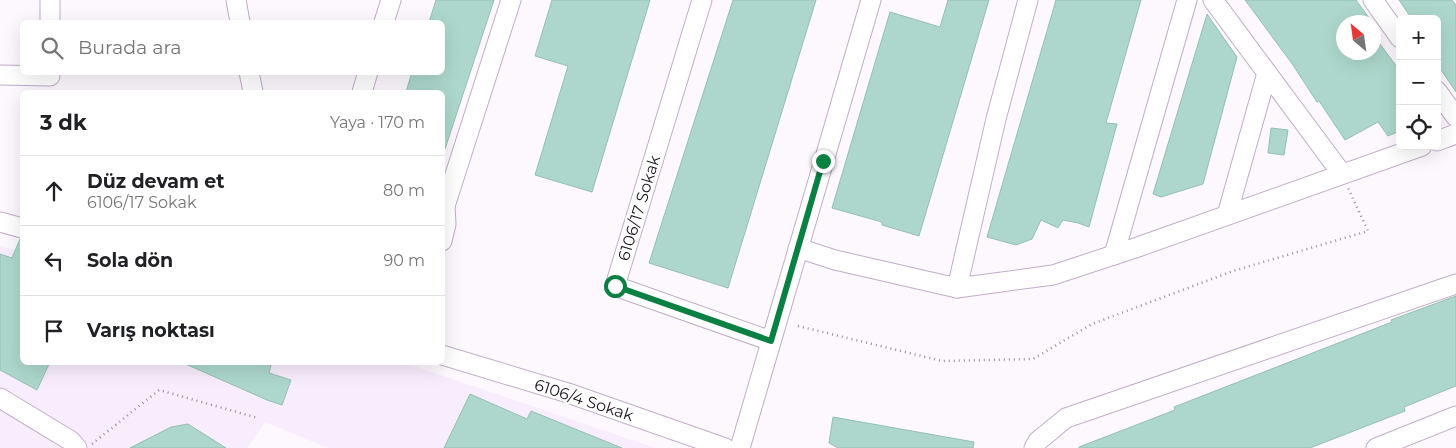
<!DOCTYPE html>
<html lang="tr">
<meta charset="utf-8">
<style>
:root{--surface:#fff;--page:#f6f6f6;--text:#202124;--muted:#757577;--line:#e0e0e0}
body{margin:0;font-family:Montserrat,sans-serif;background:var(--page);color:var(--text)}
.controls{position:absolute;right:15px;top:15px;display:grid;overflow:hidden;border-radius:8px;box-shadow:0 5px 20px #0002}
.controls button{width:45px;height:45px;display:grid;place-items:center;padding:0;border:0;border-bottom:1px solid var(--line);background:var(--surface);color:var(--text);font:25px sans-serif}
.compass{position:absolute;left:1336px;top:15px;width:45px;height:45px;border-radius:50%;background:var(--surface);box-shadow:0 5px 20px #0002;rotate:331deg}
.stop{position:absolute;width:15px;height:15px;margin:-11px;border:4px solid #0b8043;border-radius:50%;background:#fff}
.stop.end{background:#0b8043;border-color:#fff;box-shadow:0 1px 5px #0008}
.list{margin:0;padding:0;list-style:none}
h2{display:flex;justify-content:space-between;align-items:center;height:65px;margin:0;padding:0 20px;font-size:21px}
h2 small{font-size:16px;font-weight:400;color:var(--muted)}
.list li{display:grid;grid-template-columns:32px 1fr auto;gap:15px;align-items:center;box-sizing:border-box;height:70px;padding:0 20px;border-top:1px solid var(--line)}
.list b{display:block;font-size:19px;white-space:nowrap}
.list p{margin:0;font-size:16px;white-space:nowrap;color:var(--muted)}
.list em{font-size:16px;font-style:normal;color:var(--muted)}
.icon{flex:none;width:28px;height:28px;fill:none;stroke:currentColor;stroke-width:2;stroke-linecap:round;stroke-linejoin:round}
.map{position:relative;flex:none;width:1456px;height:448px;overflow:hidden}
.search{position:absolute;background:var(--surface);box-shadow:0 5px 20px #0002;left:20px;top:20px;width:425px;height:55px;display:flex;align-items:center;gap:12px;box-sizing:border-box;padding:0 18px;border-radius:8px;color:var(--muted);font-size:19px}
.panel{position:absolute;background:var(--surface);box-shadow:0 5px 20px #0002;left:20px;top:90px;width:425px;height:275px;border-radius:8px}
.map>svg:first-child{display:block}
.built{fill:#f8edfc}
.building{fill:#add7cc;stroke:#95bfb3}
.lines{fill:none;stroke-linecap:round;stroke-linejoin:round}
.minor-casing{stroke:#c2acc9;stroke-width:21}
.path{stroke:#948e97;stroke-width:2.5;stroke-dasharray:1 4;stroke-linecap:butt}
.minor{stroke:#fff;stroke-width:19}
.route{stroke:#0b8043;stroke-width:6}
.labels{text-anchor:middle;dominant-baseline:central;stroke-width:4.5;stroke-linejoin:round;paint-order:stroke}
.street-label{font-size:16px;fill:#1c141f;stroke:#fff}
</style>
<div class="map">
<svg width="1456" height="448" viewBox="0 0 1456 448">
<rect width="100%" height="100%" fill="#fcf8fe"/>
<path class="built" d="M0,246L22,252V362L405,363L656,448H328L265,422L247,448H0Z"/>
<g class="building">
<path d="M436,0H494L445,149H442V92H406L412,72H442V22H429Z"/>
<path d="M552,0H650L592,192L535,175L568,66L535,56Z"/>
<path d="M733,0H816L728,288L649,263Z"/>
<path d="M948,0H989L919,236L882,225V222L832,208L890,12L940,27Z"/>
<path d="M1056,0H1141L1106,123L1117,124L1089,227L1078,223L1063,220L1058,228L1041,220L1032,239L1016,245L987,237Z"/>
<path d="M1245,0H1356L1372,22H1344V52H1374V36L1400,71V131L1388,136L1378,122L1345,140L1319,101L1317,102L1293,65Z"/>
<path d="M1399,0H1452L1456,5V92L1437,64V19H1412Z"/>
<path d="M1207,14L1237,57L1203,184L1161,197L1153,194Z"/>
<path d="M1271,128L1288,130L1284,155L1268,153Z"/>
<path d="M20,239H22V362H50L37,390L0,370V254L12,258Z"/>
<path d="M1456,296V386L1404,407L1405,411L1310,448H1079V447L1175,410L1174,407L1392,322L1391,320Z"/>
<path d="M181,362H272L269,373L291,380L282,405L267,400Z"/>
<path d="M470,394L527,419L531,411L622,448H444Z"/>
<path d="M833,417L974,442L973,448H838L829,443Z"/>
<path d="M188,424L226,448H130L171,427Z"/>
</g>
<g class="lines">
<g class="minor-casing">
<g id="minor">
<path d="M236,0L240,22"/>
<path d="M702,0L615,286L771,341"/>
<path d="M1213,0L1342,174"/>
<path d="M1373,0L1400,38"/>
<path d="M50,22V0"/>
<path d="M384,22L391,0"/>
<path d="M249,72L253,92"/>
<path d="M0,75L50,76V72"/>
<path d="M1437,91L1456,117"/>
<path d="M362,92L368,72"/>
<path d="M1437,141L1456,134"/>
<path d="M442,205L445,206L511,0"/>
<path d="M1227,215L1267,73"/>
<path d="M0,222L22,228"/>
<path d="M442,241L446,224L445,206"/>
<path d="M798,248L835,260L957,288L1053,275L1138,247L1422,146"/>
<path d="M1114,255L1187,0"/>
<path d="M957,288L996,119L1028,0"/>
<path d="M442,355L568,393L725,448"/>
<path d="M0,398L71,441L77,448"/>
<path d="M740,448L871,0"/>
<path d="M1034,448L1038,441L1066,418L1456,284"/>
<path d="M1376,448L1456,416"/>
</g>
</g>
<g class="path">
<path d="M798,326L942,361L1033,359L1092,324L1233,271L1368,231L1348,188"/>
<path d="M92,444L159,390L258,418"/>
</g>
<use href="#minor" class="minor"/>
</g>
<g class="lines">
<path class="route" d="M615,286L771,341L823,161"/>
</g>
<g class="labels">
<g class="street-label">
<text transform="translate(639 208) rotate(-73)">6106/17 Sokak</text>
<text transform="translate(584 400) rotate(18)">6106/4 Sokak</text>
</g>
</g>
</svg>
<div class="controls">
<button>+</button>
<button>−</button>
<button><svg class="icon" aria-label="locate" viewBox="0 0 24 24"><circle cx="12" cy="12" r="6"/><path d="M12 2v4M12 18v4M2 12h4M18 12h4"/></svg></button>
</div>
<svg class="compass" viewBox="-18 -18 36 36"><path d="M0-13l5 13h-10z" fill="#e53935"/><path d="M0 13l5-13h-10z" fill="#757577"/></svg>
<div class="stop" style="left:615px;top:286px"></div>
<div class="stop end" style="left:823px;top:161px"></div>
<div class="search"><svg class="icon" aria-label="search" viewBox="0 0 24 24"><circle cx="10" cy="10" r="6"/><path d="M15 15l6 6"/></svg>Burada ara</div>
<section class="panel">
<h2>3 dk<small>Yaya · 170 m</small></h2>
<ul class="list">
<li><svg class="icon" aria-label="ahead" viewBox="0 0 24 24"><path d="M12 20V5M6 11l6-6 6 6"/></svg><div><b>Düz devam et</b><p>6106/17 Sokak</p></div><em>80 m</em></li>
<li><svg class="icon" aria-label="left" viewBox="0 0 24 24"><path d="M17 20v-9H6M10 6l-5 5 5 5"/></svg><div><b>Sola dön</b></div><em>90 m</em></li>
<li><svg class="icon" aria-label="arrive" viewBox="0 0 24 24"><path d="M6 21V4h12l-3 4 3 4H6"/></svg><div><b>Varış noktası</b></div></li>
</ul>
</section>
</div>
